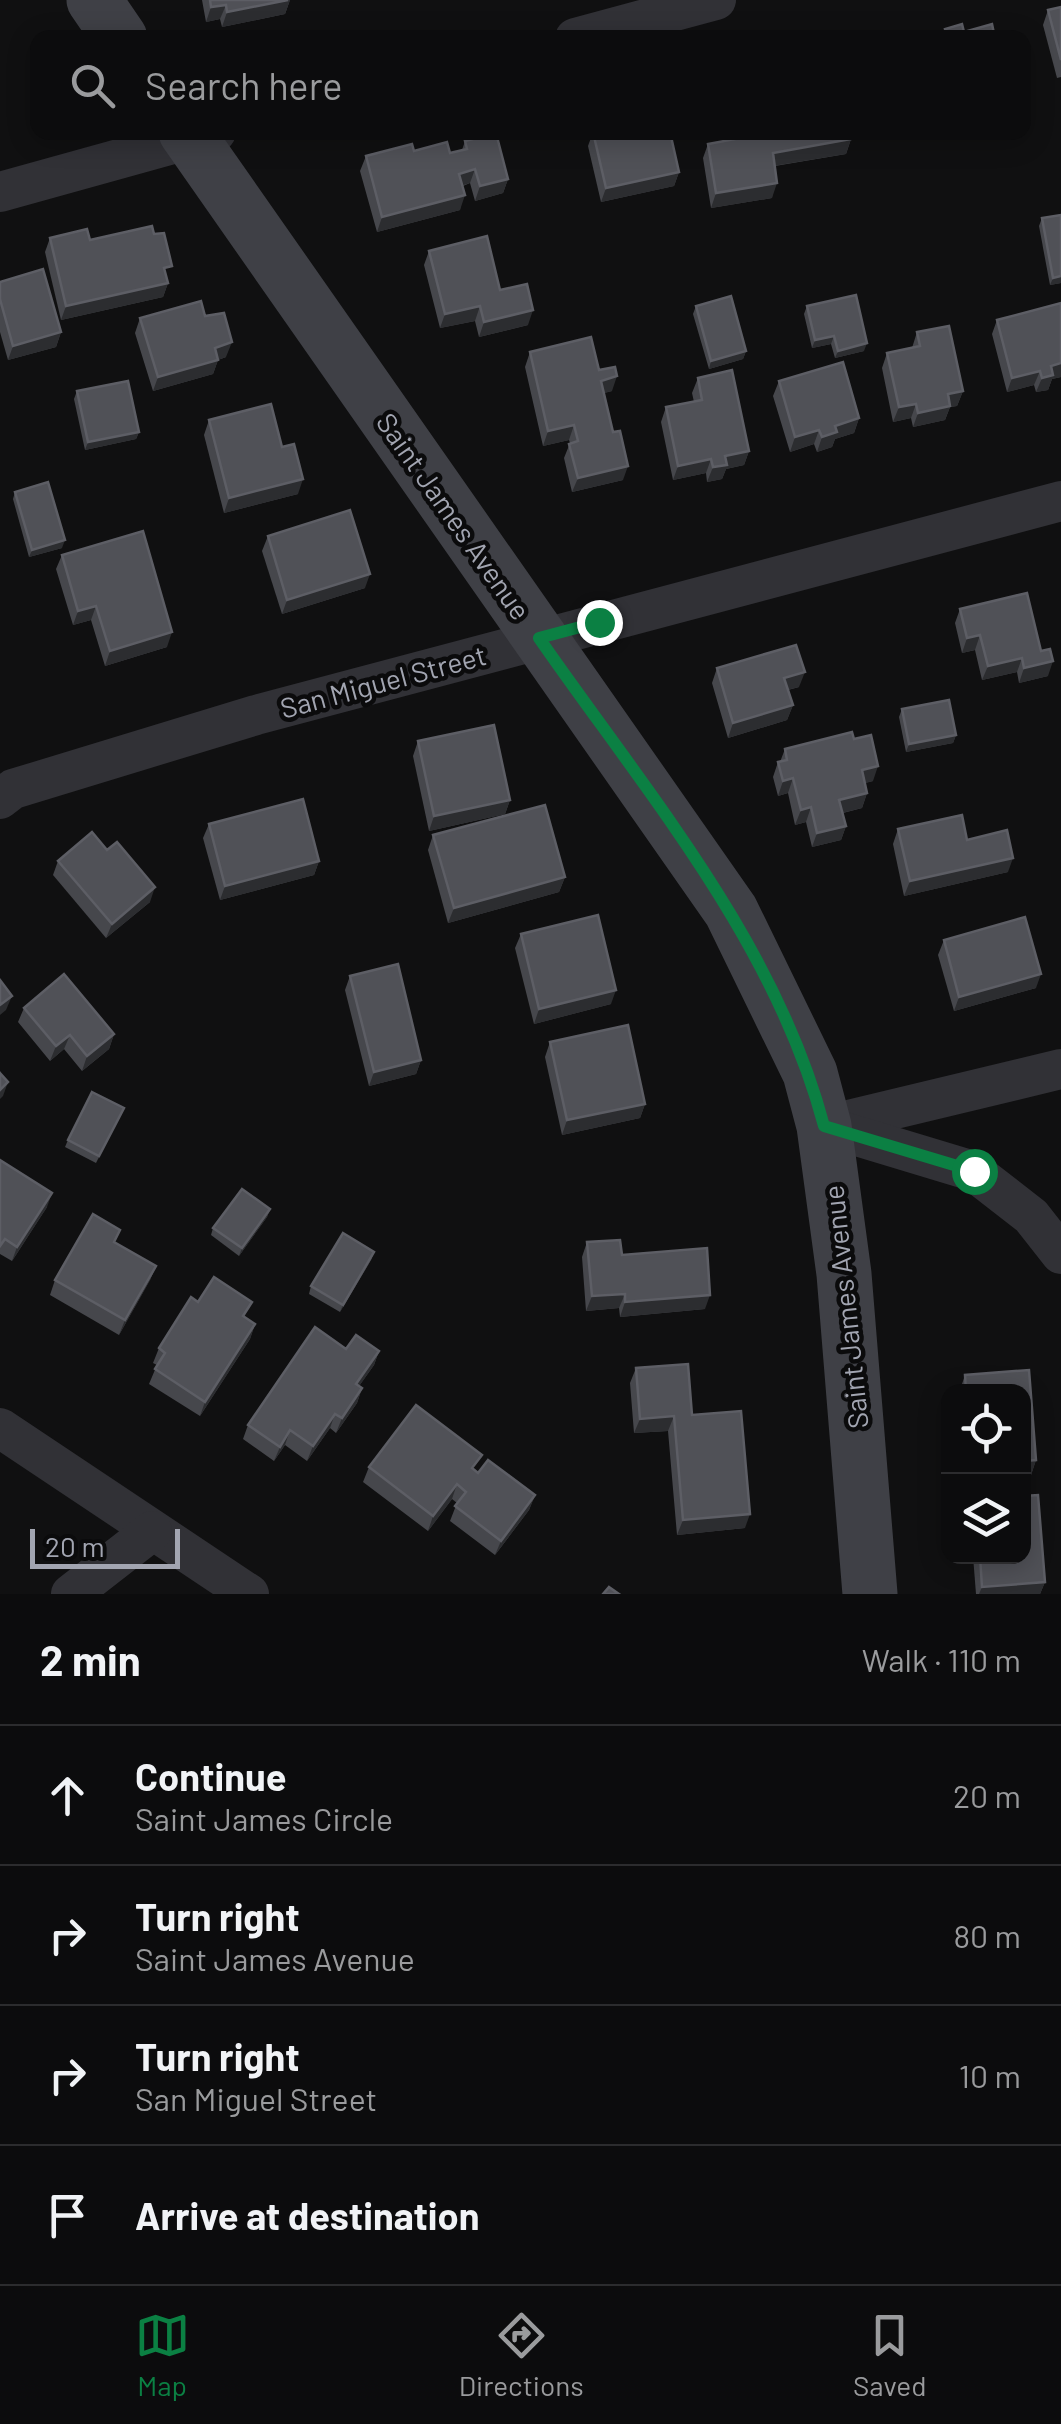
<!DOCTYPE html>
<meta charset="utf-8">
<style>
:root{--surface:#0c0c0d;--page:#151516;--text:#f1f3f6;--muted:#9a9b9d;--line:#2c2c2e;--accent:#0b8043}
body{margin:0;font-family:Barlow,sans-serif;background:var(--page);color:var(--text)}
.controls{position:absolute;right:30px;bottom:30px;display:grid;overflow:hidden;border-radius:20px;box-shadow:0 5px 25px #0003}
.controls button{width:90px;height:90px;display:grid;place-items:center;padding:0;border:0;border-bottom:2px solid var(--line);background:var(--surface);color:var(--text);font:50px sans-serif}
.scale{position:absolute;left:30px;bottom:25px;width:150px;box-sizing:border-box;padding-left:10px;border:5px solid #a2a5b1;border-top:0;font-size:28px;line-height:35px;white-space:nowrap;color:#a2a5b1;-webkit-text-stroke:8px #0b0b0c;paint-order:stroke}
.stop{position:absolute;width:30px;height:30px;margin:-22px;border:8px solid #0b8043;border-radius:50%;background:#fff}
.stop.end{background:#0b8043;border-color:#fff;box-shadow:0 2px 10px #0008}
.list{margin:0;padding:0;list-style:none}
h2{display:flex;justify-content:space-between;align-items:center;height:130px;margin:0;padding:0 40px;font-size:42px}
h2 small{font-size:32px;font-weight:400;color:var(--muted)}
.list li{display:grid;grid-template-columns:65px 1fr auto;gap:30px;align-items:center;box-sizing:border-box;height:140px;padding:0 40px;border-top:2px solid var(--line)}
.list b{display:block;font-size:38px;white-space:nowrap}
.list p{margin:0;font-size:32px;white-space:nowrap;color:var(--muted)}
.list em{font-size:32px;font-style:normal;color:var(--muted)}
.icon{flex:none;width:55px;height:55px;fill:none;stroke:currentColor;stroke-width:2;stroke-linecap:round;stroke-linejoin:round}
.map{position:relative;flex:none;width:1061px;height:1594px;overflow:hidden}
.search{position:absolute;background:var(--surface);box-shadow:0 5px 25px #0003;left:30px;right:30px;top:30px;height:110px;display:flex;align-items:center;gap:25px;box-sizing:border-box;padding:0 35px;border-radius:20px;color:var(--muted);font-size:38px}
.sheet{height:690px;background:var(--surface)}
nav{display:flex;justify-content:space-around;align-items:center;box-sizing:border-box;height:140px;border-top:2px solid var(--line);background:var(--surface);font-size:28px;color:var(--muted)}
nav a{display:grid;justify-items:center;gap:5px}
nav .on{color:var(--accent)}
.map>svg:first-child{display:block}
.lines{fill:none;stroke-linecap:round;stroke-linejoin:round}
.street{stroke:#313136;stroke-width:40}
.secondary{stroke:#3f4046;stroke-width:55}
.wall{fill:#46474c}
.shaded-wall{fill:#2c2d30}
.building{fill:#505157;stroke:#5d5e65;stroke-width:2.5}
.route{stroke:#0b8043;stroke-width:12}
.labels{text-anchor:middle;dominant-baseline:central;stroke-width:9;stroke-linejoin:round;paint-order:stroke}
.street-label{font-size:28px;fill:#a2a5b1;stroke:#0b0b0c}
</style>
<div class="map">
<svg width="1061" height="1594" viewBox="0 0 1061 1594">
<rect width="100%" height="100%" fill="#101011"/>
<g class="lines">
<g class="street">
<path d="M575,38L716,0"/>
<path d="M0,192L216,132"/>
<path d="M0,799L13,789L256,715L1061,501"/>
<path d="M828,1125L1061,1069"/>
<path d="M824,1126L973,1171L1031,1216L1061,1254"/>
<path d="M0,1428L249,1594"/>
<path d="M71,1594L152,1531"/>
</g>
<g class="secondary">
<path d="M94,0L120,38"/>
<path d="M186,132L731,911L810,1073L824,1126L844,1274L870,1594"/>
</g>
</g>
<g class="wall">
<path d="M202,0H290L285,14L222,27L220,19L206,22Z"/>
<path d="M1061,7V77L1057,78L1043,25L1048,10Z"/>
<path d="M593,132L679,172L674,186L601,202L588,146Z"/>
<path d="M749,132H850L851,139L846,154L775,166L772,198L711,208L703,158L708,144L750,136Z"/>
<path d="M465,141L508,179L503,193L475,201L470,183L463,186L460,210L377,232L360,171L366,156L414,151L450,153L462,150Z"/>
<path d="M1061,215V283L1050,285L1039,226L1042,218Z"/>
<path d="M50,238L90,240L167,279L168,283L163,297L61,320L45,252Z"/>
<path d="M429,251L500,290L528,325L479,337L475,321L440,328L424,265Z"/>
<path d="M0,282L61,332L56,347L8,360L0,332Z"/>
<path d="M1061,303V377L1052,379L1048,390L1036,392L1034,385L1007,392L992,334L997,320Z"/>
<path d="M696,306L746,351L743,359L709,369L693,314Z"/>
<path d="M807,306L864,351L835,358L831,344L812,348L804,314Z"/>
<path d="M205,316L226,357L218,360L213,374L153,391L135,333L140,318Z"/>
<path d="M917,332L963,391L957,406L950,407L945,420L913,427L911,418L893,422L882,368L887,353L912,348Z"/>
<path d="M530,352L599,370L612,391L604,393L623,480L572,492L564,458L570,443L569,440L543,446L525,367Z"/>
<path d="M698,378L749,451L744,465L726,469L722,479L707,482L706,473L673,480L661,422L666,407L694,402L692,393Z"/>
<path d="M779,381L859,418L854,433L835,439L832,447L817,452L814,444L790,452L773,396Z"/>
<path d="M77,391L139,432L136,439L85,450L74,399Z"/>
<path d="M209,420L282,447L298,494L224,513L204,435Z"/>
<path d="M15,492L62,548L29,557L13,499Z"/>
<path d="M268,536L365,588L282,614L262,551Z"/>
<path d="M62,555L167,647L105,666L91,620L73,625L56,569Z"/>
<path d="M960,609L1048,676L1019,683L1017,672L982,680L975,650L962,653L955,623Z"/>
<path d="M717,668L799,687L788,690L793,705L787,720L728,738L712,683Z"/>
<path d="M902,709L956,735L953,743L906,752L899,717Z"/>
<path d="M854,739L873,781L865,783L867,793L862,808L843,813L846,826L841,840L812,847L806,822L795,825L788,793L778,796L773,777L778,762H780L785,749Z"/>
<path d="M418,741L510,800L505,814L429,831L413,756Z"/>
<path d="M209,824L319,861L314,875L220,900L203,838Z"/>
<path d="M898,829L967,840L1008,872L904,896L893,844Z"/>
<path d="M433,835L565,877L559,892L448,923L428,850Z"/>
<path d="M58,861L150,902L106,938L53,875Z"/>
<path d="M521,934L611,1004L534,1024L515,948Z"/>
<path d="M944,940L1036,988L954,1011L938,955Z"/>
<path d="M350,976L421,1060L416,1074L369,1086L345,990Z"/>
<path d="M24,1008L114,1034L109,1049L82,1071L64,1049L50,1061L18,1022Z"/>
<path d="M550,1042L645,1104L640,1118L562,1135L545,1057Z"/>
<path d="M124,1108L96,1163L65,1147L68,1140Z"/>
<path d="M0,1160L47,1207L12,1261L0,1254Z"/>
<path d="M270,1209L267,1217L239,1256L211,1235L213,1228Z"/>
<path d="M587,1242L622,1255L705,1309L620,1317L619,1308L586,1311L582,1257Z"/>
<path d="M116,1243L156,1266L150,1280L119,1335L50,1295L55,1280Z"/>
<path d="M374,1252L371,1260L340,1312L309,1294L311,1286Z"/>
<path d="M198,1302L246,1318L255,1324L250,1339L200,1416L149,1384L157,1365L153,1363L159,1348Z"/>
<path d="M346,1349L379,1351L374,1365L359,1386L362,1388L357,1403L336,1433L330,1428L307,1461L285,1445L274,1461L243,1439L248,1425Z"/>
<path d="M636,1368L692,1415L745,1528L677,1535L668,1431L634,1433L630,1383Z"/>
<path d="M1029,1370L1036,1460L1031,1475H1024V1392H960V1390L965,1375Z"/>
<path d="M369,1467L476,1471L535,1495L529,1510L495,1555L450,1521L457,1503L452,1499L428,1531L363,1482Z"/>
<path d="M973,1556H1024L1045,1582L1040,1594H976Z"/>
</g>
<g class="shaded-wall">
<path d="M290,0L285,14L222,27L227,12Z"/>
<path d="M226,5L220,19L206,22L211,7Z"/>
<path d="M851,139L846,154L767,167L773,153Z"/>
<path d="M475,169L470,183L454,188L459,174Z"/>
<path d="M679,172L674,186L601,202L606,188Z"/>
<path d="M508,179L503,193L475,201L480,186Z"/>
<path d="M777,183L772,198L711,208L716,193Z"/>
<path d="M465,195L460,210L377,232L382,217Z"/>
<path d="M1061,276V283L1050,285L1053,278Z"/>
<path d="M168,283L163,297L61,320L66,306Z"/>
<path d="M480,306L475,321L440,328L445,314Z"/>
<path d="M533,310L528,325L479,337L484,322Z"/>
<path d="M61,332L56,347L8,360L13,346Z"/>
<path d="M834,336L831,344L812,348L815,340Z"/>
<path d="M232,342L226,357L218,360L213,374L153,391L158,377L215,348Z"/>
<path d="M867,343L864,351L835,358L838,351Z"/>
<path d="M746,351L743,359L709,369L711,361Z"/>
<path d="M1061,363V377L1052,379L1048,390L1036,392L1042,378L1051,366Z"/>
<path d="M1040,371L1034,385L1007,392L1012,378Z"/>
<path d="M617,376L612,391L596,395L601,381Z"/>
<path d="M963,391L957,406L950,407L945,420L913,427L918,413L948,394Z"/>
<path d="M916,404L911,418L893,422L899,407Z"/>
<path d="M859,418L854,433L835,439L832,447L817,452L822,437L835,426Z"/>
<path d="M574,425L569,440L543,446L548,431Z"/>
<path d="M819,430L814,444L790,452L795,437Z"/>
<path d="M139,432L136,439L85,450L88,442Z"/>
<path d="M749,451L744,465L726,469L722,479L707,482L713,467L725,456Z"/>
<path d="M711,459L706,473L673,480L678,466Z"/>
<path d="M628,466L623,480L572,492L578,478Z"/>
<path d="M303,479L298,494L224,513L229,498Z"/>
<path d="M65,540L62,548L29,557L32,550Z"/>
<path d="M370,574L365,588L282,614L287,600Z"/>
<path d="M96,606L91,620L73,625L78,611Z"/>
<path d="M172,632L167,647L105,666L110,651Z"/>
<path d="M980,635L975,650L962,653L967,638Z"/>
<path d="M1022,658L1017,672L982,680L988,666Z"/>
<path d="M1053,661L1048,676L1019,683L1024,668Z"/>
<path d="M805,672L799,687L779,692L784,678Z"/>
<path d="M793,705L787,720L728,738L733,723Z"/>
<path d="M956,735L953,743L906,752L909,744Z"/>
<path d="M878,766L873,781L857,785L862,770Z"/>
<path d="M793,778L788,793L778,796L783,781Z"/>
<path d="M867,793L862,808L834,815L839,800Z"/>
<path d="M510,800L505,814L429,831L434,816Z"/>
<path d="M811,807L806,822L795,825L801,810Z"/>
<path d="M846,826L841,840L812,847L817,833Z"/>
<path d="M1013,858L1008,872L904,896L910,881Z"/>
<path d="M319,861L314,875L220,900L225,886Z"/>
<path d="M565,877L559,892L448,923L454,908Z"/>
<path d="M155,887L150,902L106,938L112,924Z"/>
<path d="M1041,974L1036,988L954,1011L959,997Z"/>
<path d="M616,990L611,1004L534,1024L539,1009Z"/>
<path d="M12,996L6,1010L0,1015V1005Z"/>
<path d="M114,1034L109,1049L82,1071L87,1056Z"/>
<path d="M70,1035L64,1049L50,1061L56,1046Z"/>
<path d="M421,1060L416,1074L369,1086L374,1072Z"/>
<path d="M8,1082L3,1096L0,1099V1090Z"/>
<path d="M645,1104L640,1118L562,1135L567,1120Z"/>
<path d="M52,1193L47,1207L12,1261L17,1247Z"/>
<path d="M270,1209L267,1217L239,1256L242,1248Z"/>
<path d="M374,1252L371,1260L340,1312L343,1305Z"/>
<path d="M156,1266L150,1280L119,1335L125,1320Z"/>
<path d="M625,1294L619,1308L586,1311L592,1296Z"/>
<path d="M710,1295L705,1309L620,1317L625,1302Z"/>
<path d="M255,1324L250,1339L200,1416L205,1402Z"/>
<path d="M379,1351L374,1365L350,1399L356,1384Z"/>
<path d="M362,1388L357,1403L336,1433L342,1418Z"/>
<path d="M335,1414L330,1428L307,1461L313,1446Z"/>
<path d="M674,1416L668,1431L634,1433L640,1419Z"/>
<path d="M290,1430L285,1445L274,1461L280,1447Z"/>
<path d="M1036,1460L1031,1475H1024V1461Z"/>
<path d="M457,1484L452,1499L428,1531L433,1516Z"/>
<path d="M535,1495L529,1510L495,1555L501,1541Z"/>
<path d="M750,1514L745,1528L677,1535L683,1520Z"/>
<path d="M1045,1582L1040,1594H979L982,1587Z"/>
</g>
<g class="building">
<path d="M210,0H288L227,12L226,5L211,7Z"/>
<path d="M1061,7V60L1048,10Z"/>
<path d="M962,24L964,32L992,24L995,38H942L947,36L945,29Z"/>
<path d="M593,132H670L679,172L606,188Z"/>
<path d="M757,132H850L851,139L773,153L777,183L716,193L708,144L757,135Z"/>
<path d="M496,133L508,179L480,186L475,169L459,174L465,195L382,217L366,156L412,144L414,151L447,142L450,153L467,149L465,141Z"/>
<path d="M1061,215V276L1053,278L1042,218Z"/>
<path d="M152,226L154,234L164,233L172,266L164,268L168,283L66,306L50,238L87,229L90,240Z"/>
<path d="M487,236L500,290L527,284L533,310L484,322L480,306L445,314L429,251Z"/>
<path d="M43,269L61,332L13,346L0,299V282Z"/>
<path d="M856,295L867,343L838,351L834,336L815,340L807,306Z"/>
<path d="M731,296L746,351L711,361L696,306Z"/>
<path d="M201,301L205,316L224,313L232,342L215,348L218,360L158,377L140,318Z"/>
<path d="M1061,303V363L1051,366L1053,375L1042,378L1040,371L1012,378L997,320Z"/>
<path d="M949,326L963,391L948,394L950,406L918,413L916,404L899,407L887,353L920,346L917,332Z"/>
<path d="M591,337L599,370L615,367L617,376L601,381L613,432L620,431L628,466L578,478L569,444L578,441L574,425L548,431L530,352Z"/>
<path d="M843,362L859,418L835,426L837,432L822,437L819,430L795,437L779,381Z"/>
<path d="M732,370L749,451L725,456L727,465L713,467L711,459L678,466L666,407L702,400L698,378Z"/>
<path d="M128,381L139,432L88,442L77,391Z"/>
<path d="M271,404L282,447L294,444L303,479L229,498L209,420Z"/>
<path d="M48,482L65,540L32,550L15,492Z"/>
<path d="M350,510L370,574L287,600L268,536Z"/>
<path d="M143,531L172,632L110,651L96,606L78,611L62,555Z"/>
<path d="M1027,593L1041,651L1050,649L1053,661L1024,668L1022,658L988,666L980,635L967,638L960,609Z"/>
<path d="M796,645L805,672L784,678L793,705L733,723L717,668Z"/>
<path d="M949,700L956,735L909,744L902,709Z"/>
<path d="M494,725L510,800L434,816L418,741Z"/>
<path d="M852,732L854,739L871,735L878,766L862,770L867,793L839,800L846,826L817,833L811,807L801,810L793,778L783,781L778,762L787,760L785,749Z"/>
<path d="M303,799L319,861L225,886L209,824Z"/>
<path d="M545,805L565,877L454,908L433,835Z"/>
<path d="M962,815L967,840L1007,830L1013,858L910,881L898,829Z"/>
<path d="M92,832L107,850L117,842L155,887L112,924L58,861Z"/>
<path d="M598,915L616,990L539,1009L521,934Z"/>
<path d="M1025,917L1041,974L959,997L944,940Z"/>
<path d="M398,964L421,1060L374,1072L350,976Z"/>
<path d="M64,974L114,1034L87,1056L70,1035L56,1046L24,1008Z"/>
<path d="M0,980L12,996L0,1005Z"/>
<path d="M628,1025L645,1104L567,1120L550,1042Z"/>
<path d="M0,1073L8,1082L0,1090Z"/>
<path d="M92,1092L124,1108L99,1156L68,1140Z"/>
<path d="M0,1160L52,1193L17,1247L5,1239L0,1246Z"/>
<path d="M242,1189L270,1209L242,1248L213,1228Z"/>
<path d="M93,1214L120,1230L114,1242L156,1266L125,1320L55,1280Z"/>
<path d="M343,1233L374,1252L343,1305L311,1286Z"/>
<path d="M620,1240L622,1255L707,1248L710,1295L625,1302V1294L592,1296L587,1242Z"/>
<path d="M214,1277L252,1302L243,1316L255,1324L205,1402L155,1369L165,1353L159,1348L191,1297L198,1302Z"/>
<path d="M315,1327L346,1349L356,1335L379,1351L356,1384L362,1388L342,1418L335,1414L313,1446L290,1430L280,1447L248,1425Z"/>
<path d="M688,1364L692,1415L741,1411L750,1514L683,1520L674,1416L640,1419L636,1368Z"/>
<path d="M1029,1370L1036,1460L1024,1461V1392H966L965,1375Z"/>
<path d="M416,1405L482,1455L472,1468L478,1473L488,1460L535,1495L501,1541L455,1506L466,1492L457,1484L433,1516L369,1467Z"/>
<path d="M1038,1495L1045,1582L982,1587L980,1556H1024V1496Z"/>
<path d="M609,1587L619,1594H603Z"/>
</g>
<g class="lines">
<path class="route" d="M599,622L539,638C646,792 775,941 824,1126L974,1171"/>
</g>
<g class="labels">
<g class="street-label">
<text transform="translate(454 516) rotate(55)">Saint James Avenue</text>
<text transform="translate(383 681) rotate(-15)">San Miguel Street</text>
<text transform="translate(845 1307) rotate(-96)">Saint James Avenue</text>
</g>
</g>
</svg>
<div class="controls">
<button><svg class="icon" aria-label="locate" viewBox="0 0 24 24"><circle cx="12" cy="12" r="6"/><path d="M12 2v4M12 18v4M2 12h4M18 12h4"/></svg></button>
<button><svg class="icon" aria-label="layers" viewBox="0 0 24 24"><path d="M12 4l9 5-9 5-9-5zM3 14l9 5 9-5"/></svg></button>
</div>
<div class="scale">20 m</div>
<div class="stop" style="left:974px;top:1171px"></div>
<div class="stop end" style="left:599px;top:622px"></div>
<div class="search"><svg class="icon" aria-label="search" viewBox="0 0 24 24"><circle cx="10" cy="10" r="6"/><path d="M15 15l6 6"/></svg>Search here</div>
</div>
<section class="sheet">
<h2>2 min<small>Walk · 110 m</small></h2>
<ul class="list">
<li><svg class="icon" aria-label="ahead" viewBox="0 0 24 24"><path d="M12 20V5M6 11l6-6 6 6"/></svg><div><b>Continue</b><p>Saint James Circle</p></div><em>20 m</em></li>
<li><svg class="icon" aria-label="right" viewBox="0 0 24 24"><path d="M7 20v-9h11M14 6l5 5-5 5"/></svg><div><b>Turn right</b><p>Saint James Avenue</p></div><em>80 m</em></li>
<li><svg class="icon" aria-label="right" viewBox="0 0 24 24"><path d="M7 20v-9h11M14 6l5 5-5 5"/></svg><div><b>Turn right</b><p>San Miguel Street</p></div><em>10 m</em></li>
<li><svg class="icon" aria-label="arrive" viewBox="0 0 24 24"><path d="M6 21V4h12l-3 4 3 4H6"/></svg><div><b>Arrive at destination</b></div></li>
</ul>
</section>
<nav>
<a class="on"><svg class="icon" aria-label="map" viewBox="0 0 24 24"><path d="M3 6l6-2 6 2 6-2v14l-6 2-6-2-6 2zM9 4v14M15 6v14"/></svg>Map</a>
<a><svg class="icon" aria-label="directions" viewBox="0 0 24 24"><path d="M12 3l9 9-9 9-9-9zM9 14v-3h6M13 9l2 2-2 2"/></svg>Directions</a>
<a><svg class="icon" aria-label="saved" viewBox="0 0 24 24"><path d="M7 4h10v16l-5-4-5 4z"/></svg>Saved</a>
</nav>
